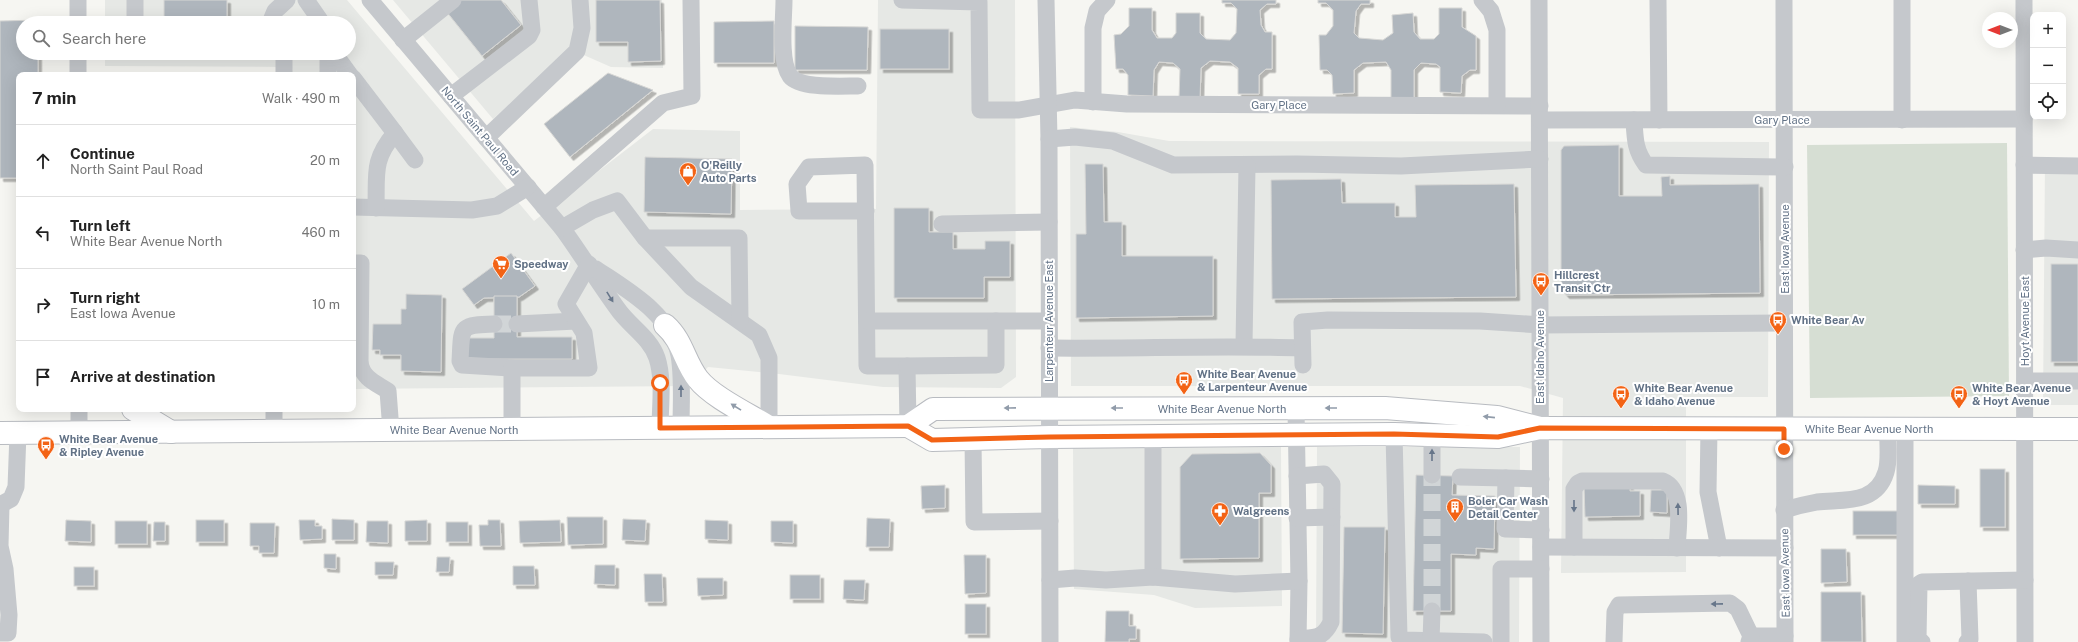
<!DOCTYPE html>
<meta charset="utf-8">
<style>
:root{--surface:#fff;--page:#f6f6f6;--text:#222;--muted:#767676;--line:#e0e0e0}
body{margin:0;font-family:"Public Sans",sans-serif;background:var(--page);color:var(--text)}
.controls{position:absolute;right:12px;top:12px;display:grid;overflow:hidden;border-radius:8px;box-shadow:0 4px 16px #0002}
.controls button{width:36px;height:36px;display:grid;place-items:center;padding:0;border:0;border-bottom:1px solid var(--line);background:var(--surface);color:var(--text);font:20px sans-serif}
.compass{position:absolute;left:1982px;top:12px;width:36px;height:36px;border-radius:50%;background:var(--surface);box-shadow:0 4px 16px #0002;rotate:270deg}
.stop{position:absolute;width:12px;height:12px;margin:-9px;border:3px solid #f36315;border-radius:50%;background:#fff}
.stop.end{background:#f36315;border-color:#fff;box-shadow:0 1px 4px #0008}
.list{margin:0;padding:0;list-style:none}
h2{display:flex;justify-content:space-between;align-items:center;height:52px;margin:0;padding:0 16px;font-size:17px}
h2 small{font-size:13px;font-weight:400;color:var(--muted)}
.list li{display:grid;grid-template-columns:26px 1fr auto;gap:12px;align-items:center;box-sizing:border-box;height:72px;padding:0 16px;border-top:1px solid var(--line)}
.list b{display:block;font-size:15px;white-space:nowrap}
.list p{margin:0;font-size:13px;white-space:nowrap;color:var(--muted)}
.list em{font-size:13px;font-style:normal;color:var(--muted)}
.icon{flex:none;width:22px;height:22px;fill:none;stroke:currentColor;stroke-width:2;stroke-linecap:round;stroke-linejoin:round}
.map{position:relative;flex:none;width:2078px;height:642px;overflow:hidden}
.search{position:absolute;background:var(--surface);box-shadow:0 4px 16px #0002;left:16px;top:16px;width:340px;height:44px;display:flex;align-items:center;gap:10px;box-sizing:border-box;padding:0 14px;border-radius:22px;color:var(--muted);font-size:15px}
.panel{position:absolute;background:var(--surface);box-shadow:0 4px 16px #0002;left:16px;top:72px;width:340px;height:340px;border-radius:8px}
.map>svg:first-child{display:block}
.built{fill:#e6e8e5}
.green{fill:#d6ded3}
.building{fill:#afb6bd;stroke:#d7d7d5;filter:url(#shadow)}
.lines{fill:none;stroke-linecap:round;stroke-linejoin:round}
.minor-tunnel{stroke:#d1d5d7;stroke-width:17;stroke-dasharray:17 8;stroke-linecap:butt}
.major-casing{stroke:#b8bbc0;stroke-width:24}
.minor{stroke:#c5c8cc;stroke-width:17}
.major{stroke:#fff;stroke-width:22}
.oneway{fill:#67768a}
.oneway2{fill:#919caa}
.route{stroke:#f36315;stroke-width:5}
.labels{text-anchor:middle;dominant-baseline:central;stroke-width:4;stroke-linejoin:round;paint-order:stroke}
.street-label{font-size:11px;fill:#627286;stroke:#fff}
.poi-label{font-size:11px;font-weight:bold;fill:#627286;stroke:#fff;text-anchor:start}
</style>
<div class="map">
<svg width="2078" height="642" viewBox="0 0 2078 642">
<defs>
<filter id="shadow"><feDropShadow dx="3.5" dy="3.5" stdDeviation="0" flood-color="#0004"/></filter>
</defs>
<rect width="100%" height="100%" fill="#f6f6f2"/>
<g class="built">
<path d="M105,0H347L534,221L653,129L740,131V210L876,209L878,0H1015L1016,377L1001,388L883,387L779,374L708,367L690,386L353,389V75H278V67L105,66V53H349V23H105Z"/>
<path d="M393,0H662L663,68L611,67L570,49L493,119Z"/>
<path d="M1070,127L1118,132L1169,141L1769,142L1768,397H1686V572L1561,573L1563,398L1520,386H1071Z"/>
<path d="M2045,162H2078V405H2043Z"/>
<path d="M1281,447L1282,606L1195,608L1154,595L1074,589L1073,448Z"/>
<path d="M1317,447H1520L1519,642H1316Z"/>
</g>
<path class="green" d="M2007,143L2009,396L1810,398L1807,145Z"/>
<g class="building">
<path d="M164,0H227V19H209V23H189V18H164Z"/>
<path d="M453,0H501L521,25L482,56L446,11Z"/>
<path d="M596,0H660L661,61L628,62V42H596Z"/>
<path d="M1222,0H1276V4H1267L1260,10L1261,25L1265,32H1272V69H1266L1259,75V94H1238V68L1230,62L1210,61L1201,68L1200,99L1179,98L1180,69L1173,63L1159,62L1154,70L1153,96L1128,95V75L1123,69H1116L1114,35L1121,34L1129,26V8H1152V30L1157,38H1172L1176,33V13H1200V33L1206,39L1230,40L1236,33L1237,9L1231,3H1222Z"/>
<path d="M1318,0H1370V4H1361L1356,11L1354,33L1359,38L1383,40L1393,33L1392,15L1413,13L1414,32L1420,39H1434L1439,34V8H1462V27L1476,36V70H1470L1462,76L1461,93L1440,92V67L1436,64L1421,63L1414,70V100H1391V70L1386,62L1363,63L1354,70V93L1333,94L1332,75L1327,70H1320L1319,35H1326L1333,26V10L1326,3H1318Z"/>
<path d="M38,20V23H23V53H38V75H19V178H0V21Z"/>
<path d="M774,21V63H714V22Z"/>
<path d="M795,26L868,27L867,70H795Z"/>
<rect x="880" y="29" width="69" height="40"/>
<path d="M608,73L653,90L570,157L544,124Z"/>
<path d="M1619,145V196H1662L1661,177L1670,176V185L1759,184L1760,293L1566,295L1561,289V150L1564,146Z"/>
<path d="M645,157L732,159L731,214L644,212Z"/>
<path d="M1085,164H1103L1104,222H1122V256H1213V316L1076,318V234H1086Z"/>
<path d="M1341,179L1342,203H1395V217H1416L1415,185L1514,184L1516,297L1272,299L1271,180Z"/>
<path d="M894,208H929V232H953V249H985V241H1010V277H984V298H894Z"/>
<path d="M511,253L535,286L519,297L484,298L474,305L462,289Z"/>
<rect x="2051" y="264" width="27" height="98"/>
<path d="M406,294L442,295L441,372L401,371V355H380V350H372L373,324H401V309H406Z"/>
<path d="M494,296H517V337H572V359H464V338H494Z"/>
<path d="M1260,453L1271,465V493H1259V558L1180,559V467L1192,454Z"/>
<rect x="1980" y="469" width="25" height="58"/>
<path d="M1416,475L1453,476L1452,495L1495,496L1494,549L1476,548V555L1451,554V611H1413Z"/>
<path d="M945,485V508L922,509L921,486Z"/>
<path d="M1918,485L1955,486V504H1918Z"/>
<path d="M1584,486H1630V491H1640V516L1585,517Z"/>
<path d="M1651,490H1667V513L1650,512Z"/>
<rect x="1853" y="511" width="46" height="24"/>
<path d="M567,517H603V544L568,545Z"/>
<path d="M867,518L890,519L889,547H866Z"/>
<path d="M332,519L354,520V540H332Z"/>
<path d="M623,519L646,520L645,541L622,540Z"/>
<path d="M66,520L91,521V542L65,541Z"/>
<rect x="196" y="520" width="28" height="22"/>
<path d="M299,520H315V526H322V539L300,540Z"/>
<path d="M427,520V541H405V521Z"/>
<path d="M488,520H500L501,546H480L479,525H488Z"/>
<path d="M560,520L561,542L520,543L519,521Z"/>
<path d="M705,520L728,521V540L705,539Z"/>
<rect x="115" y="521" width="32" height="23"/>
<path d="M367,521H388V543L366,542Z"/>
<path d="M771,521H793V543L771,542Z"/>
<path d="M154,522H165V541H153Z"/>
<rect x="446" y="522" width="22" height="20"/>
<path d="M250,523H275L274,553H259V546H250Z"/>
<path d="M1344,527H1385L1383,634L1342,633Z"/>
<path d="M1821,549H1846L1847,582L1821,583Z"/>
<path d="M324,554H336V569L324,568Z"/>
<path d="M964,555H986V593L965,594Z"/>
<path d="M437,557H450L449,572H436Z"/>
<path d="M375,562H394L393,575H375Z"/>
<path d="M595,565H615V585L594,584Z"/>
<path d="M513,566H534L535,585H513Z"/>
<rect x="74" y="567" width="20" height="19"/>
<path d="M644,574H662L663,602H645Z"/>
<rect x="790" y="575" width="30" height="24"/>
<path d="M697,578H723V595L698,596Z"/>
<path d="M844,580H865L864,600L843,599Z"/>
<path d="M1821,592H1861L1862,642H1821Z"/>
<rect x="965" y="604" width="21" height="30"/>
<path d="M1106,611H1129V626H1136V639H1129V642H1105Z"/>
</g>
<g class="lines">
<g class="minor-tunnel">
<path d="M494,324H517"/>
<path d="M1432,611V475"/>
</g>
<g class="major-casing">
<g id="major">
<path d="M665,325C683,341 684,361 698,379C712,397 750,415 769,427"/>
<path d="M133,409L171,432"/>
<path d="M908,426L932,440L1050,437L1394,434L1498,437L1540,428L2078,429"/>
<path d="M0,433L908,426L933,409L1385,408L1497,417L1540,428"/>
</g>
</g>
<g class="minor">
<path d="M78,0V23"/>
<path d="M306,0L322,23"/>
<path d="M370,0L562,228C581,254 598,282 617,308C629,326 650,337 657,358C664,380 660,406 660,429"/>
<path d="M784,0C784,18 779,61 790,76C800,89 842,86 858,86"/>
<path d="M902,0L979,2L980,110H1019L1075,100L1127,104L1540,106"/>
<path d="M1046,0L1049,139L1050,642"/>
<path d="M1482,0L1491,11L1497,30V105"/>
<path d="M1539,0L1541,642"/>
<path d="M1658,0L1659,120"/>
<path d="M1784,0L1785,642"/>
<path d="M2024,0L2025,642"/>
<path d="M135,23V0"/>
<path d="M270,23L275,11L287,0"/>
<path d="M403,40L453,0"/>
<path d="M78,53V75"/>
<path d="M284,53V75"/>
<path d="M328,53V75"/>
<path d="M334,53L350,75"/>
<path d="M353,78L395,133"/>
<path d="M451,96L529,36L532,30L529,0"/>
<path d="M1093,102V28L1097,11L1107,0"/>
<path d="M1540,120L2024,119"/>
<path d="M1634,120C1635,139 1635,150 1646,165L1785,167"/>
<path d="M1902,120V0"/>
<path d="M486,138L577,51L582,28L580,0"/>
<path d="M1049,139L1075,137L1113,141L1173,165L1297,164L1401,166L1540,159"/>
<path d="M2024,165L2078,166"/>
<path d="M353,207L472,210L497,206L528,187"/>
<path d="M544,207L663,103L692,96L691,0"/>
<path d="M376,208C377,174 372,160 395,133L415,160"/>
<path d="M866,211H799L797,184L809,167L865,165L867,366H907L908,426"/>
<path d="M942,224L1049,222"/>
<path d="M562,228L593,210L617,201L645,238L691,287L759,335L769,358V427"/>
<path d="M645,238H739L740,321"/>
<path d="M2024,250L2046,248L2078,250"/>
<path d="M353,263H361L360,363"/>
<path d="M596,269C627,290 671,314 679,355C683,378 681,404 681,428"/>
<path d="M867,321H996"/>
<path d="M494,324C458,325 462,327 460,361L462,365L512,368"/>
<path d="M517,324L576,321"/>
<path d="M1244,345L1247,166"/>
<path d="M1049,348C1134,349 1218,345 1302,348"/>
<path d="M353,363H360C363,379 376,383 388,391L391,431"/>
<path d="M1303,365L1302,322L1328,320L1480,321L1541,325L1785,323"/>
<path d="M907,366L996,365V321H1049"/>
<path d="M2025,381H2078"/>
<path d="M274,409V431"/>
<path d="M1296,409L1299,581L1298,642"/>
<path d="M1709,429L1708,492L1719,548"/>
<path d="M512,430V368H589L584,333L566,304L589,264"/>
<path d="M79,433V409"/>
<path d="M1394,434L1399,637L1403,640L1484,642"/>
<path d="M1432,435V475"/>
<path d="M973,439L974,522L1050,521"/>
<path d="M1297,476L1324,474L1332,484L1331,622C1323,639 1315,637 1298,639"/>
<path d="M1460,477L1506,478"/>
<path d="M1541,479L1506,478L1505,529L1541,530"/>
<path d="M0,505L11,499L16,487L18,433"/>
<path d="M1784,510C1794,507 1806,504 1817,502C1844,499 1876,505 1886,472C1890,460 1887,442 1888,429"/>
<path d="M1297,518L1332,517"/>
<path d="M1541,547L1785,548"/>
<path d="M1574,547V489L1578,483L1582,481H1663C1685,490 1678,528 1677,548"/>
<path d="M1153,577V436"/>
<path d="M1050,580L1075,578L1106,580L1153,577L1235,584L1299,581"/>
<path d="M0,633H8L9,615L5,569L0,546L1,505"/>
<path d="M1751,636H1785"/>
<path d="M1431,641L1432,611"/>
<path d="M1501,642V569H1541"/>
<path d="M1614,642L1615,612L1619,605L1730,603L1738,609L1751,636L1749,642"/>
<path d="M1905,642V429"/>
<path d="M1922,642L1918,639L1919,584L1922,582L2025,580"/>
<path d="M1967,642L1970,639L1968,581"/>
</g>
<use href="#major" class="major"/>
</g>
<defs><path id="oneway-solid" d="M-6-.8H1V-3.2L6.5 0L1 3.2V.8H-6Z"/></defs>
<g class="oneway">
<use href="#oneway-solid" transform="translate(610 297) rotate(58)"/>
<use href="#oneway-solid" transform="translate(681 391) rotate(-90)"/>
<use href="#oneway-solid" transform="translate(1432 455) rotate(-90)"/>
<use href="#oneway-solid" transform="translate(1574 506) rotate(90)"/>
<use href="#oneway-solid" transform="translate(1678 509) rotate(-91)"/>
<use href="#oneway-solid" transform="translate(1717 604) rotate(179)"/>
</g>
<g class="oneway2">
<use href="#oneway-solid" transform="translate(736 407) rotate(-148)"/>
<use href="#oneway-solid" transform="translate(1010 408) rotate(179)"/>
<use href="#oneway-solid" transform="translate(1117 408) rotate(-180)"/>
<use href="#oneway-solid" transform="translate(1331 408) rotate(180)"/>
<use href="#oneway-solid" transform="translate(1489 417) rotate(-174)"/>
</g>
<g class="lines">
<path class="route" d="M660,383V428L908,426L932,440L1050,437L1394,434L1498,437L1540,428L1784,429V449"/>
</g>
<defs>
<g id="shop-pin" transform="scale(0.9)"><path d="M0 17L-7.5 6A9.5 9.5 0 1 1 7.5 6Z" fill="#f36315" stroke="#fff"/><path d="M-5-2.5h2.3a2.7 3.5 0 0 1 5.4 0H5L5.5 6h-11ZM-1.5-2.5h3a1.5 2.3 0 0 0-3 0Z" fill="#fff"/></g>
<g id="supermarket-pin" transform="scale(0.9)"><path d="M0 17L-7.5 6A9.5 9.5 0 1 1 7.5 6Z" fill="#f36315" stroke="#fff"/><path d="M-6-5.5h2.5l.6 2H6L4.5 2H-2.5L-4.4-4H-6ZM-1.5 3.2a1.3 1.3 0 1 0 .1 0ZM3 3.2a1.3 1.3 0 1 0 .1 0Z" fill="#fff"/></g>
<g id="bus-pin" transform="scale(0.9)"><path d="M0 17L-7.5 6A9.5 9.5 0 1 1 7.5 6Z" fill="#f36315" stroke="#fff"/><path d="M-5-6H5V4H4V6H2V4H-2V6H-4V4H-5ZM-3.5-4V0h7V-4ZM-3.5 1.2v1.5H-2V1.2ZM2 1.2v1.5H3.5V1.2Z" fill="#fff"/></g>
<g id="building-pin" transform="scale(0.9)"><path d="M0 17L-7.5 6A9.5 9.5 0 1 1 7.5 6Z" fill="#f36315" stroke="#fff"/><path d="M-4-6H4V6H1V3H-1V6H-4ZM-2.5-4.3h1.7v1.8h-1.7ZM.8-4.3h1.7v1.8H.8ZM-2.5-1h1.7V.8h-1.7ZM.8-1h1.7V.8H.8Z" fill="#fff"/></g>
<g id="pharmacy-pin" transform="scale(0.9)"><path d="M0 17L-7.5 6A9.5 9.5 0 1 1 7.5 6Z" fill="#f36315" stroke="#fff"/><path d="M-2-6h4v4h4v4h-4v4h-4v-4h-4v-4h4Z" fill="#fff"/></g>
</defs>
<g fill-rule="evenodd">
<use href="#shop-pin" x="688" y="171"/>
<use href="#supermarket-pin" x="501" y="264"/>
<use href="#bus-pin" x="1541" y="281"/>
<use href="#bus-pin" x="1778" y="320"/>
<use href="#bus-pin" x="1184" y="380"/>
<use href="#bus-pin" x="1621" y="394"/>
<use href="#bus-pin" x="1959" y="394"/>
<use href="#bus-pin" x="46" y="445"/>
<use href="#building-pin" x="1455" y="507"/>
<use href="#pharmacy-pin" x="1220" y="511"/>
</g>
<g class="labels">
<g class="street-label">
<text x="1279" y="105">Gary Place</text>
<text x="1782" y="120">Gary Place</text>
<text transform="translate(480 131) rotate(50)">North Saint Paul Road</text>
<text transform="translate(1785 249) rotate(-90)">East Iowa Avenue</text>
<text transform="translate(1049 321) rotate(-90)">Larpenteur Avenue East</text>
<text transform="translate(2025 321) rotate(-90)">Hoyt Avenue East</text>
<text transform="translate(1540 357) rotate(-90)">East Idaho Avenue</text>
<text x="1222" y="409">White Bear Avenue North</text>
<text x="1869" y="429">White Bear Avenue North</text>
<text x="454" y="430">White Bear Avenue North</text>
<text transform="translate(1785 573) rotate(-91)">East Iowa Avenue</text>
</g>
<g class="poi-label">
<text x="701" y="165">O'Reilly<tspan x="701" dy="13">Auto Parts</tspan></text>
<text x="514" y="264">Speedway</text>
<text x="1554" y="275">Hillcrest<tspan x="1554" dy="13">Transit Ctr</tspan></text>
<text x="1791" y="320">White Bear Av</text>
<text x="1197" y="374">White Bear Avenue<tspan x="1197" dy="13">&amp; Larpenteur Avenue</tspan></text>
<text x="1634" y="388">White Bear Avenue<tspan x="1634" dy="13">&amp; Idaho Avenue</tspan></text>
<text x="1972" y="388">White Bear Avenue<tspan x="1972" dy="13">&amp; Hoyt Avenue</tspan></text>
<text x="59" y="439">White Bear Avenue<tspan x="59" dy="13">&amp; Ripley Avenue</tspan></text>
<text x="1468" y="501">Boler Car Wash<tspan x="1468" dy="13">Detail Center</tspan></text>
<text x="1233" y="511">Walgreens</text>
</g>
</g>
</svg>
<div class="controls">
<button>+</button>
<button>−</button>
<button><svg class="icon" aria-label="locate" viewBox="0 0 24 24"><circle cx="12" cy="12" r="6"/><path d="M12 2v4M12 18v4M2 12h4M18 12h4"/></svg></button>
</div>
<svg class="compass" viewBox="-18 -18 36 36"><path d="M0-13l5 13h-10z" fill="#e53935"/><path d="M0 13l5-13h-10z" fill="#767676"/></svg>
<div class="stop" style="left:660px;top:383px"></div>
<div class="stop end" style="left:1784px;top:449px"></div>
<div class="search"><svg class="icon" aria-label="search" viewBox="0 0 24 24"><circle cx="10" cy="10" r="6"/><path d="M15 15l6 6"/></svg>Search here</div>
<section class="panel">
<h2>7 min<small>Walk · 490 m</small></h2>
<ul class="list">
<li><svg class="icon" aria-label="ahead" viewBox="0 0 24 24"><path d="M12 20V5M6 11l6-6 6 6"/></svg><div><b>Continue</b><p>North Saint Paul Road</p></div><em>20 m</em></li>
<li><svg class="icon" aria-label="left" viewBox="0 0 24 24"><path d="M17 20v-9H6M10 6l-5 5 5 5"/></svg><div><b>Turn left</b><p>White Bear Avenue North</p></div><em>460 m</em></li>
<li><svg class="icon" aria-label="right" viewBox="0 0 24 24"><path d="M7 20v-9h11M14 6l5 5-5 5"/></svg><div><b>Turn right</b><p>East Iowa Avenue</p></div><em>10 m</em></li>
<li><svg class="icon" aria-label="arrive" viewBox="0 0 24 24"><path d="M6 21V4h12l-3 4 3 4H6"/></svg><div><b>Arrive at destination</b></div></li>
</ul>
</section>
</div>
